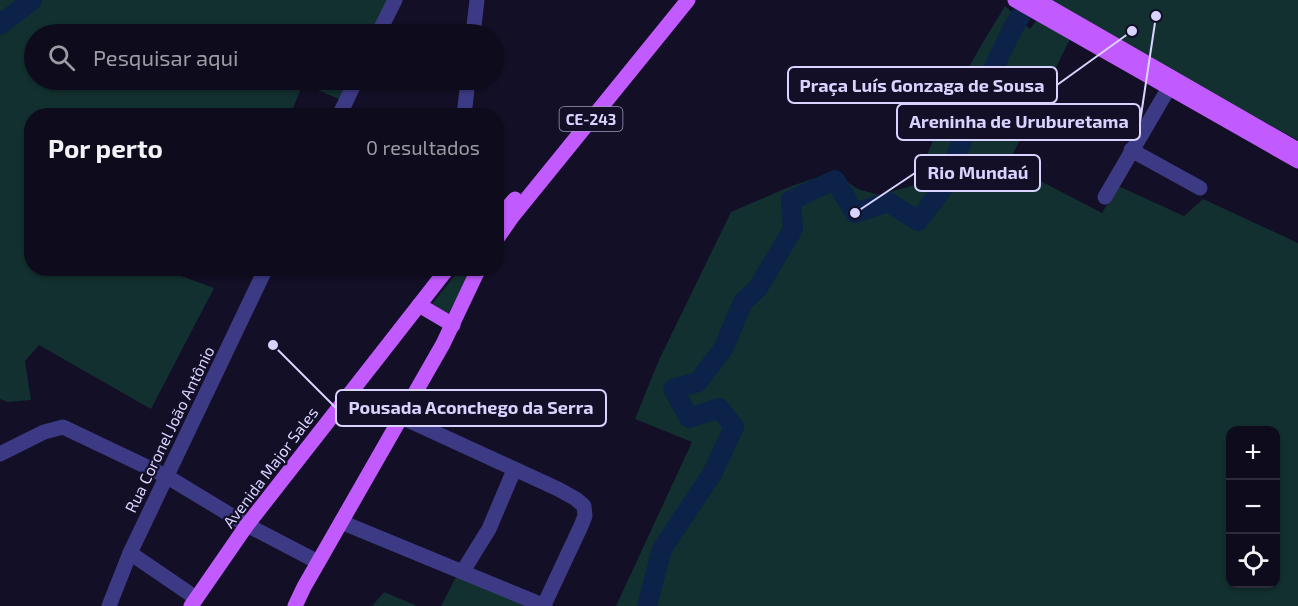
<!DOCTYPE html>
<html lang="pt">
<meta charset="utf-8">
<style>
:root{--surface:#0e0b1c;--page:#1c1929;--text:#f1f3f6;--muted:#9b9ba3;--line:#2e2b3b}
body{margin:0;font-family:"Exo 2",sans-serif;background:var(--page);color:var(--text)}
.controls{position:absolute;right:18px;bottom:18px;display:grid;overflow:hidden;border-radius:12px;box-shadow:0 2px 4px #0004}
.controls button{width:54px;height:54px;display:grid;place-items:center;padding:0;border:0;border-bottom:2px solid var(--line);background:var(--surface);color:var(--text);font:30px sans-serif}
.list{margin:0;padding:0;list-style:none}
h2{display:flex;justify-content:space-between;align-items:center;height:78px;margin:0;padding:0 24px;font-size:26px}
h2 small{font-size:20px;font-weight:400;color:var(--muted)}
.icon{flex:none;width:33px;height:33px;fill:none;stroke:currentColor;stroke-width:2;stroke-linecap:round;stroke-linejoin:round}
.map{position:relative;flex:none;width:1298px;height:606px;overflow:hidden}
.search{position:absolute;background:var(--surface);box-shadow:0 2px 4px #0004;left:24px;top:24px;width:480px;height:66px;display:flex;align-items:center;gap:15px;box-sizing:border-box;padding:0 21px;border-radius:33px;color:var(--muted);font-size:22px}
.panel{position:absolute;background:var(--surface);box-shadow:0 2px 4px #0004;left:24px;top:108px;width:480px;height:168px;border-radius:24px}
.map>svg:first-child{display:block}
.green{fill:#12302f;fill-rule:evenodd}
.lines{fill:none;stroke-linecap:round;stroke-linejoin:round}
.river{stroke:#0c2248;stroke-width:20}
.minor{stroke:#3d3a85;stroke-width:15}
.major{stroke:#c25bff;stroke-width:15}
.labels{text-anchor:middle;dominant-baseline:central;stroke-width:4.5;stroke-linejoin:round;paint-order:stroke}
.shield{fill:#130f26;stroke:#9e99be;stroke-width:1.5}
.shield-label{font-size:15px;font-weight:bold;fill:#d9d4ff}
.street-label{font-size:16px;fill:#d9d4ff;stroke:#130f26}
.leader{fill:none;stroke:#d9d4ff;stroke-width:2}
.callout-dot{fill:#d9d4ff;stroke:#130f26;stroke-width:2}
.callout{fill:#130f26;stroke:#d9d4ff;stroke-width:2}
.callout-label{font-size:18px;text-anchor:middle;font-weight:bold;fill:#d9d4ff}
</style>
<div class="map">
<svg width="1298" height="606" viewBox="0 0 1298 606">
<rect width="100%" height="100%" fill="#130f26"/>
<g class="green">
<path d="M0,0H390L372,34H34V80H349L339,99L303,84L290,115L32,116V268L162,269L214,288L151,409L39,345L25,361L31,400L8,402L0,399Z"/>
<path d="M1052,0H1298V140L1078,23L1008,164L1102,213L1118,186L1184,216L1203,199L1298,243V606H616L692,442L635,419L659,360L731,212L789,187L832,172L858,189L879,195L918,184C936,120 970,63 1005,6L1030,29ZM1230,430H1276V584H1230Z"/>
<path d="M460,269H472L448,314L432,304Z"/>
<path d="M456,577L543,606H441Z"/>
<path d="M384,592L417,606H372Z"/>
</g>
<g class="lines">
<g class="river">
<path d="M0,25L32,0"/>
<path d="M647,606L662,549L712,474L734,427L719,408L689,418L673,389L698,382L723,349L743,302L758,288L793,229L791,200L835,180L855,213L888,202L918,221L946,184L973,110L1014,26L1031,0"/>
</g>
<g class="minor">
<path d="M378,34L395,0"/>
<path d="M473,34L477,0"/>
<path d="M339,116L356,80"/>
<path d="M464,116L468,80"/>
<path d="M1131,150L1200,188"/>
<path d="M1105,197L1174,79"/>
<path d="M401,417L558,489L576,499L584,506L585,516L581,526L544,605"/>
<path d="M0,454L44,432L63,427L166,476L247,525L318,562"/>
<path d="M341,522L545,606"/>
<path d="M130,553L196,598"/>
<path d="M463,571L489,529L514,470"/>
<path d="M109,606L130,553L266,268"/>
</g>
<g class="major">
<path d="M1015,0L1298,161"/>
<path d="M1037,0L1298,150"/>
<path d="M496,220L515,199"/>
<path d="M496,240L512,217L688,0"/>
<path d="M419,305L453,325"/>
<path d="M191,606L247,525L448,268"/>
<path d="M295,606L304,587L443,344L479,268"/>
</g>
</g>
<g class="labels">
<rect class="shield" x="559.5" y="107" width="63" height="24" rx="4.5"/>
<g class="shield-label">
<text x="591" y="119">CE-243</text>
</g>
<g class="street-label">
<text transform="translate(169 429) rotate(-64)">Rua Coronel João Antônio</text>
<text transform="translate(270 467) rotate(-53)">Avenida Major Sales</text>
</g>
</g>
<path class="leader" d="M1132 31L1057 85M1156 16L1140 122M855 213L915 173M273 345L336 408"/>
<g class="callout-dot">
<circle cx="1132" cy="31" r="6"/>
<circle cx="1156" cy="16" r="6"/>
<circle cx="855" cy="213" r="6"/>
<circle cx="273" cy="345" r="6"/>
</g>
<g class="callout">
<rect x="788" y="67" width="269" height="36" rx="6"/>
<rect x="897" y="104" width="243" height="36" rx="6"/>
<rect x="915" y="155" width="125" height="36" rx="6"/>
<rect x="336" y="390" width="270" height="36" rx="6"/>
</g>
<g class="callout-label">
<text x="922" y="92">Praça Luís Gonzaga de Sousa</text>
<text x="1019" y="128">Areninha de Uruburetama</text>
<text x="978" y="179">Rio Mundaú</text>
<text x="471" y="414">Pousada Aconchego da Serra</text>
</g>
</svg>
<div class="controls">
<button>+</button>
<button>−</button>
<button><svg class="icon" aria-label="locate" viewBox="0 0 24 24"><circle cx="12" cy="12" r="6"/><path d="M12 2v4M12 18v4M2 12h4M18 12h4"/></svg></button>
</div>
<div class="search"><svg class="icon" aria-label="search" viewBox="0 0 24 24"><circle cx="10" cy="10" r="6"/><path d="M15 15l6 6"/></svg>Pesquisar aqui</div>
<section class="panel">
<h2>Por perto<small>0 resultados</small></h2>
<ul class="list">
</ul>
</section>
</div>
